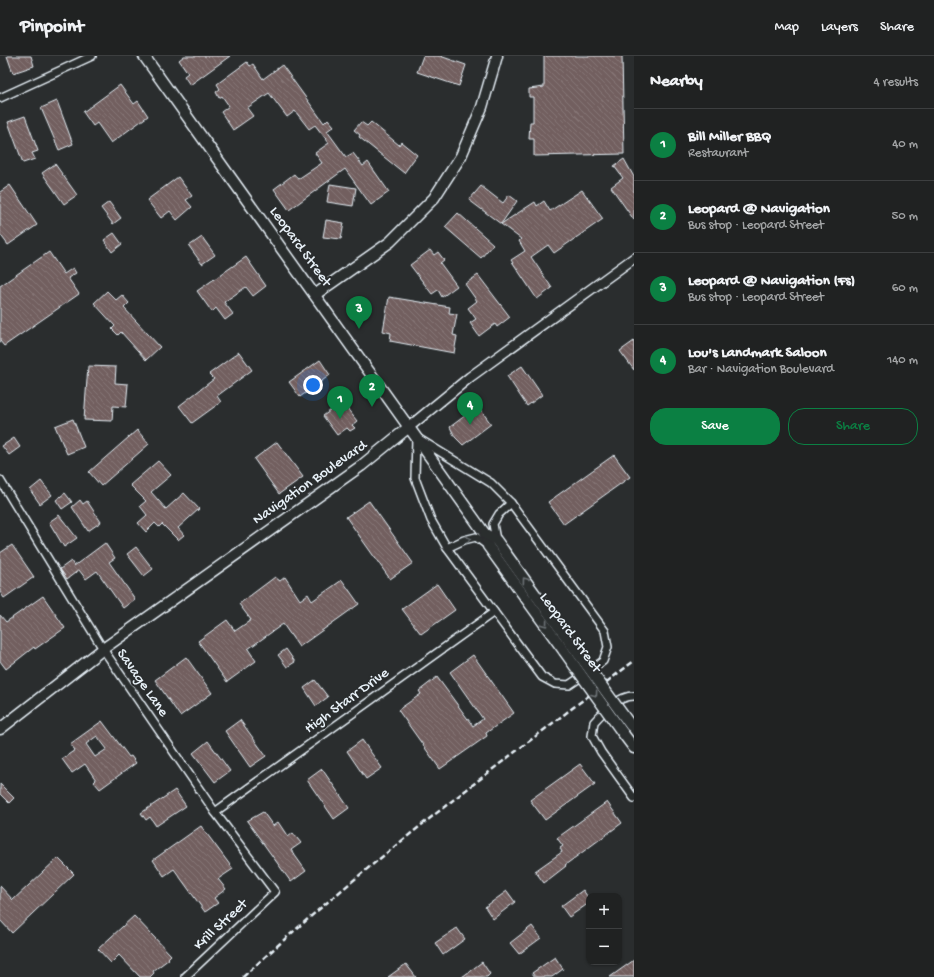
<!DOCTYPE html>
<meta charset="utf-8">
<style>
:root{--surface:#202222;--page:#2d2f2f;--text:#f1f3f6;--muted:#a2a4a5;--line:#3d3f40;--accent:#0b8043}
body{margin:0;font-family:"Gochi Hand",sans-serif;background:var(--page);color:var(--text)}
.controls{position:absolute;right:12px;bottom:12px;display:grid;overflow:hidden;border-radius:8px;box-shadow:0 1px 3px #0004}
.controls button{width:36px;height:36px;display:grid;place-items:center;padding:0;border:0;border-bottom:1px solid var(--line);background:var(--surface);color:var(--text);font:20px sans-serif}
.you{position:absolute;left:313px;top:329px;width:14px;height:14px;margin:-10px;border:3px solid #fff;border-radius:50%;background:#1a73e8;box-shadow:0 0 0 6px #1a73e833}
.badge{display:grid;place-items:center;width:26px;height:26px;border-radius:50%;background:var(--accent);color:#fff;font-size:13px;font-weight:700}
.pin{position:absolute;translate:-50% -33px;filter:drop-shadow(0 1px 2px #0008)}
.pin::after{content:'';position:absolute;top:21px;width:14px;height:12px;background:inherit;clip-path:polygon(0 0,100% 0,50% 100%)}
.list{margin:0;padding:0;list-style:none}
h2{display:flex;justify-content:space-between;align-items:center;height:52px;margin:0;padding:0 16px;font-size:17px}
h2 small{font-size:13px;font-weight:400;color:var(--muted)}
.list li{display:grid;grid-template-columns:26px 1fr auto;gap:12px;align-items:center;box-sizing:border-box;height:72px;padding:0 16px;border-top:1px solid var(--line)}
.list b{display:block;font-size:15px;white-space:nowrap}
.list p{margin:0;font-size:13px;white-space:nowrap;color:var(--muted)}
.list em{font-size:13px;font-style:normal;color:var(--muted)}
.actions{display:flex;gap:8px;padding:12px 16px}
.actions a{flex:1;padding:9px 0;border:1px solid var(--accent);border-radius:16px;text-align:center;font-size:14px;color:var(--accent)}
.actions .main{background:var(--accent);color:#fff}
.map{position:relative;flex:none;width:634px;height:921px;overflow:hidden}
header{display:flex;align-items:center;gap:24px;box-sizing:border-box;height:56px;padding:0 20px;background:var(--surface);border-bottom:1px solid var(--line)}
header strong{font-size:19px}
nav{display:flex;gap:22px;margin-inline-start:auto;font-size:14px}
main{display:flex}
aside{flex:1;background:var(--surface)}
.map>svg:first-child{display:block}
.building{fill:url(#building-back-hatch);stroke:#e8f1f8;fill-rule:evenodd}
.lines{fill:none;stroke-linecap:round;stroke-linejoin:round}
.minor-casing{stroke:#e8f1f8;stroke-width:10}
.tertiary-casing{stroke:#e8f1f8;stroke-width:12}
.secondary-casing{stroke:#e8f1f8;stroke-width:13}
.minor{stroke:#2a2d2e;stroke-width:7}
.tertiary{stroke:#2a2d2e;stroke-width:9}
.secondary{stroke:#2a2d2e;stroke-width:10}
.rail{stroke:#e8f1f8;stroke-width:2.5;stroke-dasharray:6 3;stroke-linecap:butt}
.secondary-bridge-casing{stroke:#e8f1f8;stroke-width:13;stroke-linecap:butt}
.secondary-bridge{stroke:#2a2d2e;stroke-width:10}
.oneway{stroke:#6c7275}
.labels{text-anchor:middle;dominant-baseline:central;stroke-width:4;stroke-linejoin:round;paint-order:stroke}
.street-label{font-size:15px;fill:#e8f1f8;stroke:#2a2d2e}
</style>
<header>
<strong>Pinpoint</strong>
<nav><a>Map</a><a>Layers</a><a>Share</a></nav>
</header>
<main>
<div class="map">
<svg width="634" height="921" viewBox="0 0 634 921">
<defs>
<pattern id="building-back-hatch" width="6" height="6" patternUnits="userSpaceOnUse"><rect width="6" height="6" fill="#725f5e"/><path d="M-1 5l2 2M0 0l6 6M5-1l2 2" fill="none" stroke="#867676"/></pattern>
</defs>
<rect width="100%" height="100%" fill="#2a2d2e"/>
<filter id="ink" filterUnits="userSpaceOnUse"><feTurbulence type="fractalNoise" baseFrequency=".025" numOctaves="2"/><feDisplacementMap in="SourceGraphic" scale="8" xChannelSelector="R" yChannelSelector="G"/><feConvolveMatrix kernelMatrix="1 2 1 2 8 2 1 2 1" color-interpolation-filters="sRGB"/></filter>
<g filter="url(#ink)">
<g class="building">
<path d="M7,0H31L34,10L13,17Z"/>
<path d="M184,0H230L190,29L184,20L188,17L179,4Z"/>
<path d="M423,0H440L466,9L459,30L417,16Z"/>
<path d="M544,0H622L624,98L534,100V83H529L530,66H533V41H529V33L544,31Z"/>
<path d="M247,6L250,10L253,8L263,23L282,9L324,67L328,63L334,70L327,75L346,101L353,97L363,110L368,106L389,136L371,149L345,113L289,154L274,133L294,118L298,123L322,107L315,97L329,87L315,69L309,73L295,55L287,61L269,37L247,52L253,60L233,74L221,56L229,50L222,40L219,42L216,36L220,33L217,28Z"/>
<path d="M120,29L134,48L138,45L148,60L111,87L97,67L93,70L83,56Z"/>
<path d="M57,45L73,88L59,94L41,52Z"/>
<path d="M25,60L38,95L32,97L35,103L23,107L8,66Z"/>
<path d="M361,66L367,70L371,66L399,89L401,86L417,99L404,117L359,81L360,79L354,74Z"/>
<path d="M624,103L634,121V164L611,131L623,122L614,110Z"/>
<path d="M55,108L77,139L64,148L42,117Z"/>
<path d="M178,121L192,140L186,144L192,151L177,164L170,155L161,162L147,144Z"/>
<path d="M330,128L356,132L353,150L327,146Z"/>
<path d="M10,129L37,169L8,189L0,178V136Z"/>
<path d="M481,130L503,147L509,139L517,145L501,168L469,144Z"/>
<path d="M582,134L603,163L554,197L548,189L531,201L552,232L537,243L511,204L525,195L519,185L521,183L501,168L535,146L537,150L544,145L550,155Z"/>
<path d="M109,146L121,162L113,168L101,152Z"/>
<path d="M458,157L493,188L481,202L445,171Z"/>
<path d="M326,164L344,167L341,183L323,181Z"/>
<path d="M114,177L122,188L112,196L104,184Z"/>
<path d="M202,181L215,199L202,208L189,190Z"/>
<path d="M430,194L434,199L438,196L444,204L440,207L457,230L442,241L438,234L432,238L410,209Z"/>
<path d="M49,196L64,218L73,212L76,217L68,222L79,238L4,290L0,285V230Z"/>
<path d="M246,201L266,230L253,240L246,231L224,246L233,258L225,264L216,252L212,256L197,235Z"/>
<path d="M478,219L510,261L497,271L495,268L479,280L470,267L476,263L468,252L477,245L465,228Z"/>
<path d="M107,235L116,244L122,239L129,247L124,252L160,291L146,304L121,276L118,279L112,273L115,270L94,247Z"/>
<path d="M389,241L450,251L449,257L457,258L453,279L457,280L454,297L390,285L391,277L383,275Z"/>
<path d="M634,285V314L620,295Z"/>
<path d="M239,296L252,314L217,340L221,346L192,367L179,350L214,323L209,318Z"/>
<path d="M320,304L330,319L300,341L289,326Z"/>
<path d="M88,310L116,311L115,327L128,328L126,351L113,350L112,365L84,364Z"/>
<path d="M522,310L542,339L527,350L507,320Z"/>
<path d="M342,346L357,365L352,369L355,372L350,375L347,372L337,379L323,360Z"/>
<path d="M478,350L491,368L463,389L455,381L450,371Z"/>
<path d="M73,363L84,391L67,398L55,370Z"/>
<path d="M137,374L149,388L101,430L89,416Z"/>
<path d="M14,382L20,391L9,399L2,390Z"/>
<path d="M277,386L303,421L279,438L254,403Z"/>
<path d="M614,399L630,421L564,468L548,446Z"/>
<path d="M158,405L171,419L151,436L166,453L184,437L199,453L178,472L184,479L178,484L162,468L159,471L155,467L146,476L138,467L147,459L140,450L146,445L130,429Z"/>
<path d="M41,425L52,439L40,448L30,434Z"/>
<path d="M65,437L72,446L62,453L56,444Z"/>
<path d="M80,444L83,448L87,445L101,466L88,475L72,451Z"/>
<path d="M369,445L413,507L390,523L346,461Z"/>
<path d="M59,459L77,482L64,491L49,466Z"/>
<path d="M105,487L115,502L109,506L135,543L123,552L97,515L86,523L79,514L67,523L60,513L71,505L74,510Z"/>
<path d="M12,489L34,521L4,542L0,536V497Z"/>
<path d="M136,491L153,513L144,520L127,498Z"/>
<path d="M275,521L280,525L285,521L300,544L308,538L312,545L342,524L359,548L299,591L283,568L248,593L256,605L227,626L198,585L227,564L235,575L251,564L239,548Z"/>
<path d="M437,528L455,554L421,578L402,553Z"/>
<path d="M43,540L65,572L35,593L34,591L6,613L0,605V559L6,566Z"/>
<path d="M286,593L295,606L287,611L278,599Z"/>
<path d="M473,599L514,657L486,677L487,680L440,713L398,654L421,638L419,635L437,621L473,670L483,663L450,616Z"/>
<path d="M186,601L212,637L180,660L155,624Z"/>
<path d="M315,624L328,641L316,650L304,632Z"/>
<path d="M240,664L266,700L250,711L225,675Z"/>
<path d="M102,665L129,701L131,700L136,707L100,733L94,726L96,724L85,708L72,717L62,703L75,694L70,688ZM97,680L107,693L95,701L86,688Z"/>
<path d="M362,684L382,712L366,723L347,695Z"/>
<path d="M208,685L230,715L215,726L193,697Z"/>
<path d="M580,708L595,728L545,764L530,744Z"/>
<path d="M322,713L349,752L334,763L307,724Z"/>
<path d="M0,728L14,742L9,747L0,738Z"/>
<path d="M175,734L186,750L156,770L150,761L146,764L141,757Z"/>
<path d="M607,746L622,767L565,809L566,810L544,827L535,815L562,796L560,792L563,790L557,782Z"/>
<path d="M263,756L273,770L278,766L288,781L293,777L301,787L291,794L306,815L291,826L247,765Z"/>
<path d="M201,770L233,813L218,823L226,833L214,842L218,847L205,856L174,813L164,820L153,804Z"/>
<path d="M58,802L74,818L12,877L0,864V830L13,844Z"/>
<path d="M583,834L589,843V847L569,861L561,850Z"/>
<path d="M507,835L515,846L493,863L485,851Z"/>
<path d="M134,860L171,899L168,902L169,903L153,915L154,917L150,921H140L119,899L111,907L98,893Z"/>
<path d="M532,870L541,882L519,898L510,887Z"/>
<path d="M457,872L465,883L443,899L435,887Z"/>
<path d="M555,901L563,913L552,921H535L532,917Z"/>
<path d="M634,904V921H610Z"/>
<path d="M482,906L490,918L487,921H462Z"/>
<path d="M406,908L416,921H388Z"/>
</g>
<g class="lines">
<g class="minor-casing">
<g id="minor">
<path d="M0,42L92,0"/>
<path d="M416,381L491,427L511,447L605,575L608,591L603,605L587,617L569,629L555,628L542,621L447,492L431,464L415,422Z"/>
<path d="M0,424L103,593L215,756L275,836L185,921"/>
<path d="M496,484L493,468L499,458L511,447"/>
<path d="M447,492L464,484L476,481L488,490"/>
<path d="M634,640C618,640 604,655 594,666L592,680L601,696L634,742"/>
<path d="M215,756L494,556"/>
</g>
</g>
<g class="tertiary-casing">
<path id="tertiary" d="M409,371L470,321L634,202"/>
</g>
<g class="secondary-casing">
<g id="secondary">
<path d="M144,0L485,478L488,490L564,595"/>
<path d="M316,238L390,186L434,142L461,100L482,51L497,0"/>
<path d="M485,478L496,484L572,589"/>
<path d="M0,673L103,593L361,410L409,371"/>
<path d="M622,676L634,692"/>
</g>
</g>
<use href="#minor" class="minor"/>
<use href="#tertiary" class="tertiary"/>
<use href="#secondary" class="secondary"/>
<path class="rail" d="M243,921C366,807 501,707 634,605"/>
<g class="secondary-bridge-casing">
<g id="secondary-bridge">
<path d="M572,589L631,670"/>
<path d="M564,595L622,676"/>
</g>
</g>
<use href="#secondary-bridge" class="secondary-bridge"/>
</g>
<defs><path id="oneway-chevron" d="M-2-3.5L2.5 0L-2 3.5" fill="none" stroke-width="1.6" stroke-linecap="round" stroke-linejoin="round"/></defs>
<g class="oneway">
<use href="#oneway-chevron" transform="translate(468 483) rotate(-14)"/>
<use href="#oneway-chevron" transform="translate(525 524) rotate(-126)"/>
<use href="#oneway-chevron" transform="translate(545 568) rotate(54)"/>
<use href="#oneway-chevron" transform="translate(595 638) rotate(54)"/>
</g>
</g>
<g class="labels">
<g class="street-label">
<text transform="translate(300 191) rotate(54)">Leopard Street</text>
<text transform="translate(310 427) rotate(-35)">Navigation Boulevard</text>
<text transform="translate(570 577) rotate(54)">Leopard Street</text>
<text transform="translate(142 627) rotate(55)">Savage Lane</text>
<text transform="translate(347 645) rotate(-36)">High Starr Drive</text>
<text transform="translate(221 869) rotate(-43)">Krill Street</text>
</g>
</g>
</svg>
<div class="controls">
<button>+</button>
<button>−</button>
</div>
<div class="you"></div>
<div class="pin badge" style="left:340px;top:363px">1</div>
<div class="pin badge" style="left:372px;top:351px">2</div>
<div class="pin badge" style="left:359px;top:273px">3</div>
<div class="pin badge" style="left:470px;top:369px">4</div>
</div>
<aside>
<h2>Nearby<small>4 results</small></h2>
<ul class="list">
<li><span class="badge">1</span><div><b>Bill Miller BBQ</b><p>Restaurant</p></div><em>40 m</em></li>
<li><span class="badge">2</span><div><b>Leopard @ Navigation</b><p>Bus stop · Leopard Street</p></div><em>50 m</em></li>
<li><span class="badge">3</span><div><b>Leopard @ Navigation (Fs)</b><p>Bus stop · Leopard Street</p></div><em>60 m</em></li>
<li><span class="badge">4</span><div><b>Lou's Landmark Saloon</b><p>Bar · Navigation Boulevard</p></div><em>140 m</em></li>
</ul>
<div class="actions"><a class="main">Save</a><a>Share</a></div>
</aside>
</main>
